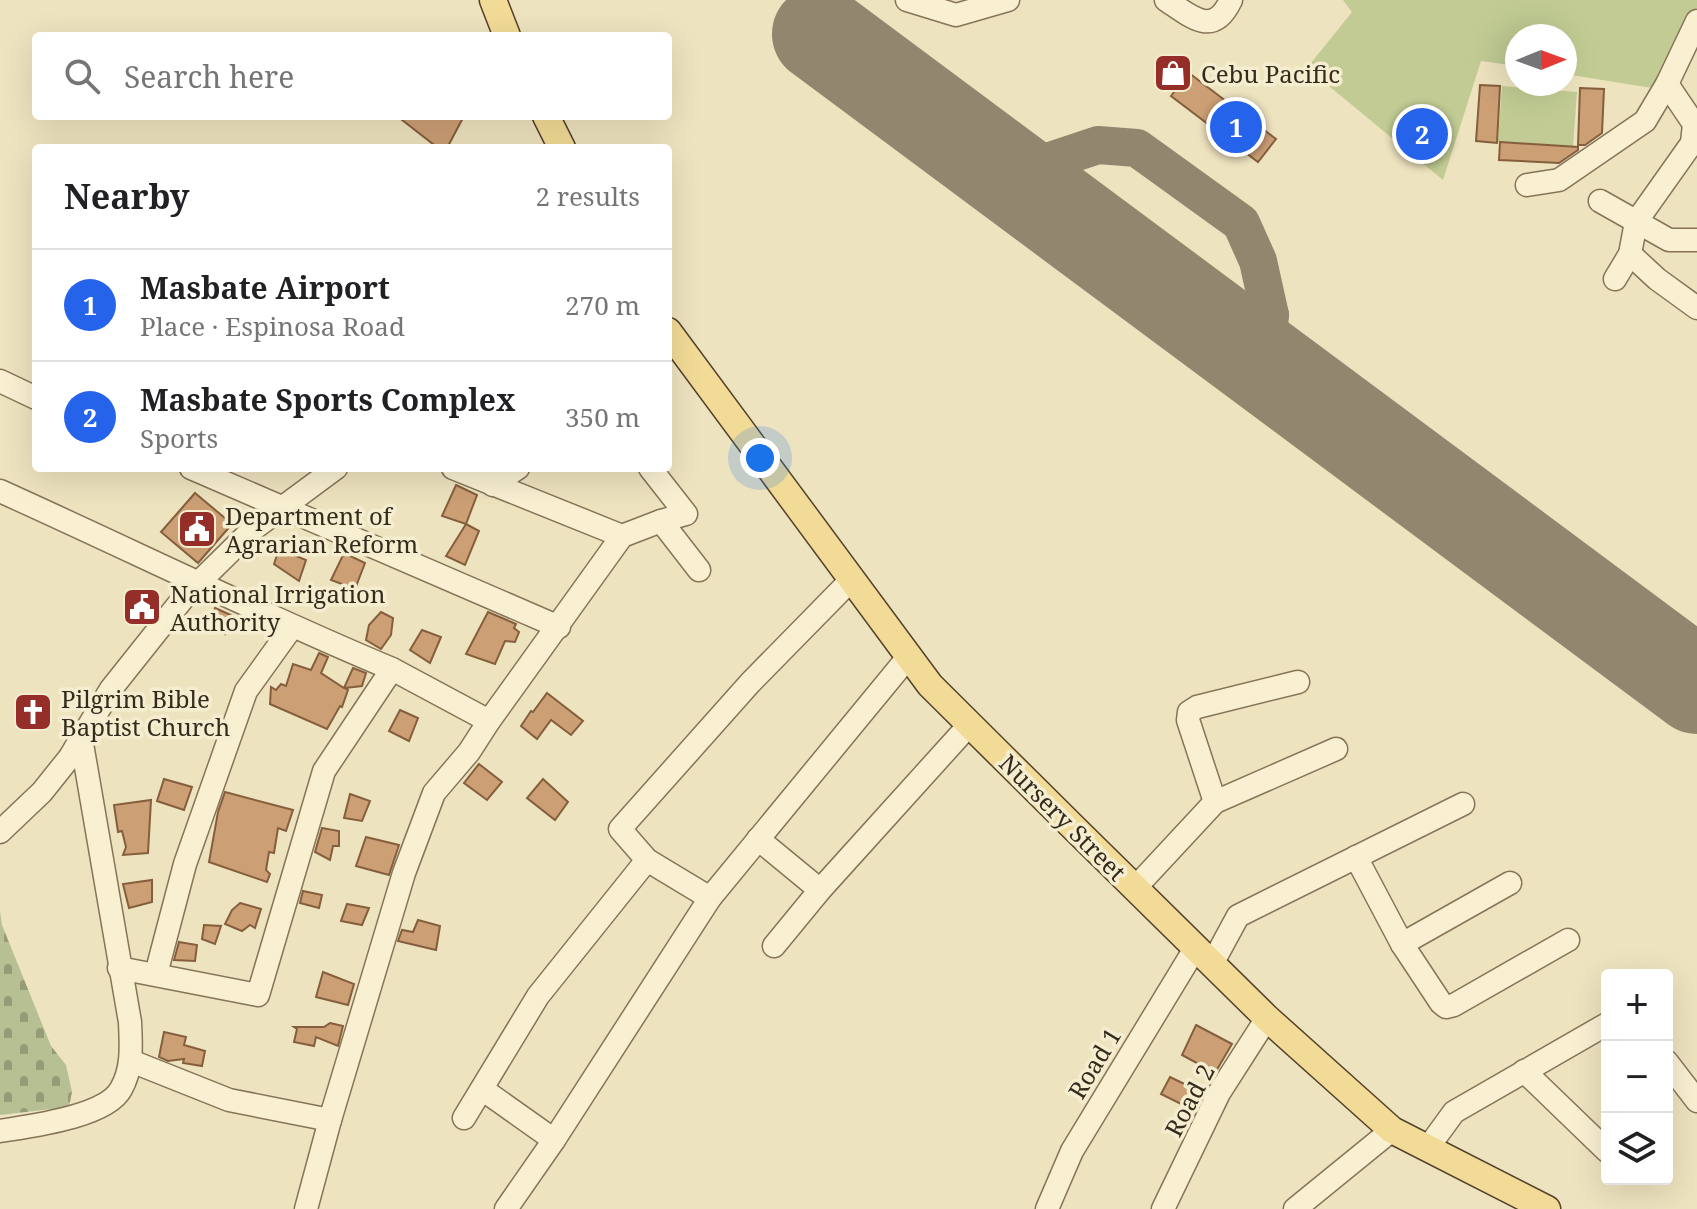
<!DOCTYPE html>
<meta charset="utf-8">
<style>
:root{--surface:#fff;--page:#f6f6f6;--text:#202124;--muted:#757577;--line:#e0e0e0;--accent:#2563eb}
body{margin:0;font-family:"Noto Serif",serif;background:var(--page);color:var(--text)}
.controls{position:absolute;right:24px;bottom:24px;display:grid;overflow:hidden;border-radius:8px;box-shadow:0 8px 32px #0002}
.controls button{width:72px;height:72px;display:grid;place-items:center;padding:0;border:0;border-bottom:2px solid var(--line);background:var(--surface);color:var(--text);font:40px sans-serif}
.compass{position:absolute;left:1505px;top:24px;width:72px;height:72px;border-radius:50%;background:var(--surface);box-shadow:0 8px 32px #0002;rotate:89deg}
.you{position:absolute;left:760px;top:458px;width:28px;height:28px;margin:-20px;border:6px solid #fff;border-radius:50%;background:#1a73e8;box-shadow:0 0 0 12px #1a73e833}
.badge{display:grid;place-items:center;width:52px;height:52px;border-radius:50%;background:var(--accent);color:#fff;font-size:26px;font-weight:700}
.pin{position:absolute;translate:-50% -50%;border:4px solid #fff;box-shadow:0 2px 8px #0006}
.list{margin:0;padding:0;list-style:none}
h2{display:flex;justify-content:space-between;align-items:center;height:104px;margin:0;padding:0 32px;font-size:34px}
h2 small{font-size:26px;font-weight:400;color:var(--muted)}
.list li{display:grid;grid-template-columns:52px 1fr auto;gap:24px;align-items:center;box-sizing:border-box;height:112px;padding:0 32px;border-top:2px solid var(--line)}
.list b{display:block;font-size:30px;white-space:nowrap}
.list p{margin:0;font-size:26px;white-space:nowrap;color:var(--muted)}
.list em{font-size:26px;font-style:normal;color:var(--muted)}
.icon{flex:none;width:44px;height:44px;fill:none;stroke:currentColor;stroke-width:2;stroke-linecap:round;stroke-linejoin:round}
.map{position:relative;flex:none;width:1697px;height:1209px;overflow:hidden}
.search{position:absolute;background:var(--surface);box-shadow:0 8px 32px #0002;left:32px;top:32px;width:640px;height:88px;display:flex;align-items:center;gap:20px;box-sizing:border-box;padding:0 28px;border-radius:8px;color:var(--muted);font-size:30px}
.panel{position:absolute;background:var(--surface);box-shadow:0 8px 32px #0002;left:32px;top:144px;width:640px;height:328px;border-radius:8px}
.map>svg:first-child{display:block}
.cemetery{fill:url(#cemetery-stones)}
.garden{fill:#c1cb93}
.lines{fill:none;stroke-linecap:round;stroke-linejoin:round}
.taxiway{stroke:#92866e;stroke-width:38}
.runway{stroke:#92866e;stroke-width:96}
.building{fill:#cc9f75;stroke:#855f3d;stroke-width:2}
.minor-casing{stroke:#867458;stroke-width:25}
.major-casing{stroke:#54412c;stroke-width:29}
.minor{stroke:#f9f0d2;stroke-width:22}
.major{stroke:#f2db96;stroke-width:26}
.labels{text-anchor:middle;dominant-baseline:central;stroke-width:7;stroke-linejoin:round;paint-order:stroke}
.poi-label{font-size:24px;fill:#362a1c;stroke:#f5edcf;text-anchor:start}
.street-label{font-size:24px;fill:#362a1c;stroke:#f5edcf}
</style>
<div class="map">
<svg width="1697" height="1209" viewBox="0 0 1697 1209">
<defs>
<pattern id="cemetery-stones" width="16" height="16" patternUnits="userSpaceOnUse" patternTransform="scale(2)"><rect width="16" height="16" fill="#b7c093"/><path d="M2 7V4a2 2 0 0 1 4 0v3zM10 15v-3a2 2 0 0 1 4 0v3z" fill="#969c77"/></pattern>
</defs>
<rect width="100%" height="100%" fill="#eee3bf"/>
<path class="cemetery" d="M0,911L2,925L51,1046L66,1065L72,1092L69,1107L0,1115Z"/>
<g class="garden">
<path d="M1343,0H1697V7L1658,89L1565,74V36H1517V66L1481,61L1443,180L1307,68L1352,12Z"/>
<path d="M1502,86L1577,92L1573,147L1498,142Z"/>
</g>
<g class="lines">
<g class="taxiway">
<path d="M998,166L1047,162"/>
<path d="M1041,198C1039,184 1037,173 1047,162L1098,145L1137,148L1241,223L1258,261L1270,315L1266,355L1269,367"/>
<path d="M1229,338L1256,330L1270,315"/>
</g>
<path class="runway" d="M820,34L1697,686"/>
</g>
<g class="building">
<path d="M1189,73L1276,139L1258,162L1171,96Z"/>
<path d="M1480,85L1500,86L1497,143L1476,141Z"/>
<path d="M1580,88L1604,89L1602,133L1585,145H1578Z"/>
<path d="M397,116H464L447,148H438Z"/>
<path d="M1500,142L1578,147V150L1559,163L1499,160Z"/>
<path d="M456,485L477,495L466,524L442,516Z"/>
<path d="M195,493L232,524L198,563L161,532Z"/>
<path d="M466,524L479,531L465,565L446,556Z"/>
<path d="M279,549L306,560L299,581L274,564Z"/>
<path d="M344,553L365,563L355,589L331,580Z"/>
<path d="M215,608L231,615L225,634L211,623Z"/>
<path d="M381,612L393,618L391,635L381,649L366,640L369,625Z"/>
<path d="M488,612L516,624L514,628L519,632L515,642L505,641L495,664L466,654Z"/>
<path d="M422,630L441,637L430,663L410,650Z"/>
<path d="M319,653L328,657L321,673L344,688L353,668L366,673L362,686L345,688L348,690L342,707L340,706L327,729L270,704L271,687L276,690L281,684L286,686L293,664L311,670Z"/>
<path d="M547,693L583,721L571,735L551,720L537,739L521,726L531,711L533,712Z"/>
<path d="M400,710L418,718L409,741L389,731Z"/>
<path d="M479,764L502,782L487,800L464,783Z"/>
<path d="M164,779L192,787L184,810L157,801Z"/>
<path d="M543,779L568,802L555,820L527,798Z"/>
<path d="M225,792L293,810L286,831L278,828L274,853L269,852L266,870L270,874L267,882L209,862L218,812Z"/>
<path d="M350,794L370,801L362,821L344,818Z"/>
<path d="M151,800L148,853L123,855L126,847L122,831L118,832L114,805Z"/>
<path d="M322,828L339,831V846H333L330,860L315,852Z"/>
<path d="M366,837L399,845L389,875L356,866Z"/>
<path d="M152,880V902L129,908L123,884Z"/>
<path d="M303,891L322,895L319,908L300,903Z"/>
<path d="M240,903L261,909L255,928L250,925L242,931L225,924L232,910Z"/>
<path d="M347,904L369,908L362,925L341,921Z"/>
<path d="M418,920L440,926L436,950L398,941L402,930L413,932Z"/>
<path d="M204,925L221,926L215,944L202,939Z"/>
<path d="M179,942L197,945L195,961L174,960Z"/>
<path d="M323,972L354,984L348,1005L316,997Z"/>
<path d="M330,1023L343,1026L338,1046L316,1037L314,1046L294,1042L297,1029L294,1027H324Z"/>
<path d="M1196,1025L1232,1044L1215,1073L1182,1055Z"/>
<path d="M164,1032L186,1037L184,1045L205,1051L202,1066L183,1063L184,1059L168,1061L159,1057Z"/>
<path d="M1170,1077L1203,1093L1195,1111L1161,1094Z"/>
</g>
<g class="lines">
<g class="minor-casing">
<g id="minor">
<path d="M907,0L956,15L1008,0"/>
<path d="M1166,0C1192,17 1213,38 1231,0"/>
<path d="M1527,185L1559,180L1645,121L1667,84L1697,21"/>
<path d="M1600,201L1669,240H1697"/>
<path d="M1630,254L1657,279L1697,308"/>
<path d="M1615,279L1630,254L1636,222L1692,143L1694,124L1667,84"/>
<path d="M0,381L36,398"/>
<path d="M191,468L559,627"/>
<path d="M453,468L622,536"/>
<path d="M650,468L686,514L661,521"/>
<path d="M493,485L518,468"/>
<path d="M0,491C131,550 260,614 392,669L324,771L258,995L119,968"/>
<path d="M392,669L489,721L622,536L661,521L699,570"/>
<path d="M1215,802L1188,720L1189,712L1197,707L1298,682"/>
<path d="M0,832L42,792L70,757L111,689L185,596L252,530L336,468"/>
<path d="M758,839L820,890"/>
<path d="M1356,857L1402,944L1441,1003L1446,1007L1454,1005L1568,940"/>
<path d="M647,860L710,898"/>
<path d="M1135,888L1215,802L1336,749"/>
<path d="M1402,944L1510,883"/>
<path d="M774,946L820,890L970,724"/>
<path d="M1212,964L1238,916L1463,804"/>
<path d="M156,974L185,864L246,691L292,627"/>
<path d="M131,1061L229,1100L330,1120L404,873L434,793L469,752L489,721"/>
<path d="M1667,1062L1697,1101"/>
<path d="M1524,1071L1607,1151"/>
<path d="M482,1089L554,1140"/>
<path d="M464,1118L538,996L647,860L620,829L750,683L852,579"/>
<path d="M0,1131C30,1126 106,1117 121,1089C133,1068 131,1045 130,1022L81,738"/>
<path d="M1427,1149L1454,1112L1607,1024"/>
<path d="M306,1209L330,1120"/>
<path d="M506,1209L554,1140L710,898L909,656"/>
<path d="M1047,1209L1072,1151L1196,947"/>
<path d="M1163,1209L1219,1093L1267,1018"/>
<path d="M1295,1209L1392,1130"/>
</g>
</g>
<g class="major-casing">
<g id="major">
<path d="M493,0L507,36"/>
<path d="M546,116L562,148"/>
<path d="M668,331L930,685L1071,825L1267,1018L1392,1130L1547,1209"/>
</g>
</g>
<use href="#minor" class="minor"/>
<use href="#major" class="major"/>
</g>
<defs>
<g id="shop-square" transform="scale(2)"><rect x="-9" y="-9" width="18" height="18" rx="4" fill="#952e28" stroke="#f5edcf"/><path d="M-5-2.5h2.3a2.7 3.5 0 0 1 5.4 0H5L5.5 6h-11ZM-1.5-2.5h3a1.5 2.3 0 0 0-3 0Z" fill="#fff"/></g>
<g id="civic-square" transform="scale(2)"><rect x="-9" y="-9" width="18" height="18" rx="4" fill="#952e28" stroke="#f5edcf"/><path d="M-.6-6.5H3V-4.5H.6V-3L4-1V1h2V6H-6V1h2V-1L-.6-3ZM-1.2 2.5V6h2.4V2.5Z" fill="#fff"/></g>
<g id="church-square" transform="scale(2)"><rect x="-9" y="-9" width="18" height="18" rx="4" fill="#952e28" stroke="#f5edcf"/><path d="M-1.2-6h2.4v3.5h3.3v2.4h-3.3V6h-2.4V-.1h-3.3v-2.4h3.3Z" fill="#fff"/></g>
</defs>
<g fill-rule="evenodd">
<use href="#shop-square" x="1173" y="73"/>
<use href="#civic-square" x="197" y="529"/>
<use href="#civic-square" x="142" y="607"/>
<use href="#church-square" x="33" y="712"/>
</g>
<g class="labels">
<g class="poi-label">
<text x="1201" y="73">Cebu Pacific</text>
<text x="225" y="515">Department of<tspan x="225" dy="28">Agrarian Reform</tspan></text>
<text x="170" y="593">National Irrigation<tspan x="170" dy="28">Authority</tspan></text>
<text x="61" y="698">Pilgrim Bible<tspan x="61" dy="28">Baptist Church</tspan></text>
</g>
<g class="street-label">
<text transform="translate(1063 817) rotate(45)">Nursery Street</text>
<text transform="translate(1094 1063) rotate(-59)">Road 1</text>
<text transform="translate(1189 1100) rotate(-62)">Road 2</text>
</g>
</g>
</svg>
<div class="controls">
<button>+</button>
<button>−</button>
<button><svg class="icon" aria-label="layers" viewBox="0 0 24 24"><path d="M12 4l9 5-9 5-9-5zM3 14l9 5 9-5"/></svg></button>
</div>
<svg class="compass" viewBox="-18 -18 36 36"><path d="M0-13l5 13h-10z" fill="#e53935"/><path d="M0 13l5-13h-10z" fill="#757577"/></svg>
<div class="you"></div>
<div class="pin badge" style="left:1236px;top:127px">1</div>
<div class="pin badge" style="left:1422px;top:134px">2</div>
<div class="search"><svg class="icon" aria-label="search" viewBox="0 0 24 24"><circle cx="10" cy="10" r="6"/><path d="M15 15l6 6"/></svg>Search here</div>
<section class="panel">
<h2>Nearby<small>2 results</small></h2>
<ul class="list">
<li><span class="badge">1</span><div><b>Masbate Airport</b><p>Place · Espinosa Road</p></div><em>270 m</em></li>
<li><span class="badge">2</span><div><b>Masbate Sports Complex</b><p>Sports</p></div><em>350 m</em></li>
</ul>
</section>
</div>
